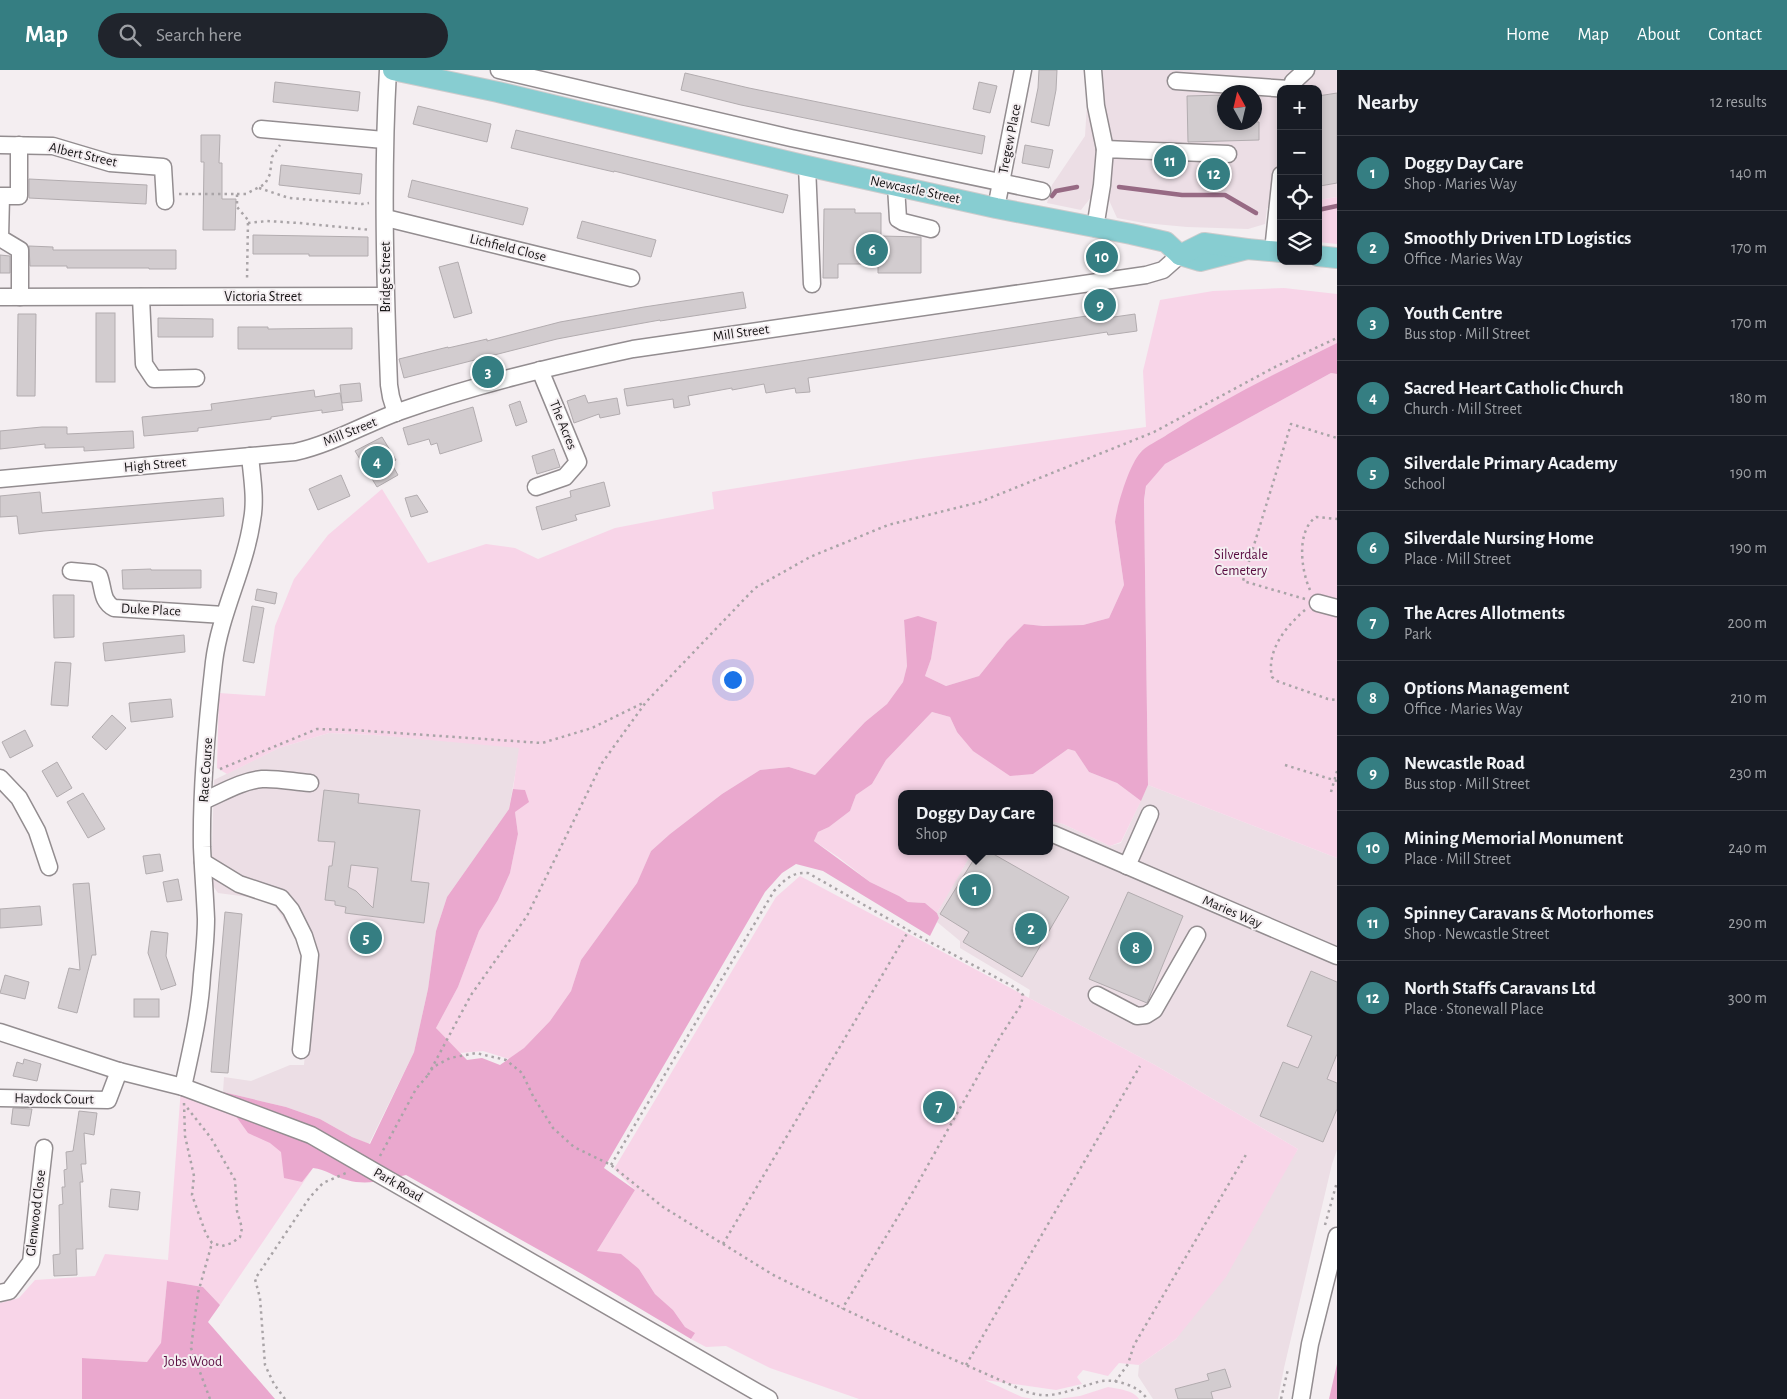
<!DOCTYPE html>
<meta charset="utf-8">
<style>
:root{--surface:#171b24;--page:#20242c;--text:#f1f3f6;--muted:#9ea1a6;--line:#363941;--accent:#357e82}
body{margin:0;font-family:"Alegreya Sans",sans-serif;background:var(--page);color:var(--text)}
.controls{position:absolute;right:15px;top:15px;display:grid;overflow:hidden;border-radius:10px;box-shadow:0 2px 8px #0003}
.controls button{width:45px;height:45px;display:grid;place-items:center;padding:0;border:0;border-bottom:1px solid var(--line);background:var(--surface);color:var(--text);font:25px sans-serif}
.compass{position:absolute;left:1217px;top:15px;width:45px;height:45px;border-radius:50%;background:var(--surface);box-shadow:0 2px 8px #0003;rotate:352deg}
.you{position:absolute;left:732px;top:609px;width:18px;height:18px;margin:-12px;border:4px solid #fff;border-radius:50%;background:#1a73e8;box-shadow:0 0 0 8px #1a73e833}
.badge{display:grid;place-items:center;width:32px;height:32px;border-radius:50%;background:var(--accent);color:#fff;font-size:16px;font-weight:700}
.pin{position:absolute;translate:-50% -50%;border:2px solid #fff;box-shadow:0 1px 5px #0006}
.popup{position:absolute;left:898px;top:720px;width:155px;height:65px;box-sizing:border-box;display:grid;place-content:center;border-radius:10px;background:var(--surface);filter:drop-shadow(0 1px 4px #0005);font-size:16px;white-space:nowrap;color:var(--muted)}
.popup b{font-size:19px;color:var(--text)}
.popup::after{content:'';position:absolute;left:50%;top:100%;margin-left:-10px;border:10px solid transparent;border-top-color:var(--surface)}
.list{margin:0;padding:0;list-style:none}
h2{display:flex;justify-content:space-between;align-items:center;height:65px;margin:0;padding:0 20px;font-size:21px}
h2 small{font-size:16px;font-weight:400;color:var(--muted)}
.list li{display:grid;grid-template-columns:32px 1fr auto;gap:15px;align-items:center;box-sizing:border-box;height:75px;padding:0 20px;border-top:1px solid var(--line)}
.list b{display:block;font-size:19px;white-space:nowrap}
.list p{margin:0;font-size:16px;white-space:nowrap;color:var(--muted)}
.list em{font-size:16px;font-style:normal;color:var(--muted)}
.icon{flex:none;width:28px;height:28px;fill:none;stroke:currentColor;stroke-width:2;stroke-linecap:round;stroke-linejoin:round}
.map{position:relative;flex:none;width:1337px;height:1329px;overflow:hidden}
header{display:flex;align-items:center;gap:30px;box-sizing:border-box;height:70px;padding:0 25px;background:var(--accent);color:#fff}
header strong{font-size:24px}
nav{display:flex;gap:28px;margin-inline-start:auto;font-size:18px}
.search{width:350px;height:45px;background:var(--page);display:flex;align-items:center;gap:12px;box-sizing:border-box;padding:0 18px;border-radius:28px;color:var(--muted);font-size:19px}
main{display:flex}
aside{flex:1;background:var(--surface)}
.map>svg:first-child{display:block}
.built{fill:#ecdee5;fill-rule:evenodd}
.green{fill:#f8d5e8}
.forest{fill:#eaa8ce}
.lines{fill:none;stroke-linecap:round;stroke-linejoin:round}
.stream{stroke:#976a84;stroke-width:4.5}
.building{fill:#d2cccf;stroke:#b2acaf;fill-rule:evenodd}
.minor-casing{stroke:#938d90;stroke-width:19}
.major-casing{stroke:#cccbcc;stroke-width:22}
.path{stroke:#a9a4a7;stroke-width:2.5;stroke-dasharray:2.5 4;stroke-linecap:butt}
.minor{stroke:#fff;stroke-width:16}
.major{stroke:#87cdd1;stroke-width:20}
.labels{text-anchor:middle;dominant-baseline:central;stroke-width:4;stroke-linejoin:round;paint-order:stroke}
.street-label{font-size:14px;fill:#161415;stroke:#f4eef1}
.park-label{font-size:14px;fill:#590d41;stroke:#f4eef1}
</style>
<header>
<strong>Map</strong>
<div class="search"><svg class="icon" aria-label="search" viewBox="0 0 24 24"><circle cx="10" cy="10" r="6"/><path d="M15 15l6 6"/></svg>Search here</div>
<nav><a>Home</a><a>Map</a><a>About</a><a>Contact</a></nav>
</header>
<main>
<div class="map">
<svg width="1337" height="1329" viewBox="0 0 1337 1329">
<rect width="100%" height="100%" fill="#f4eef1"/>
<g class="built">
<path d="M1085,0H1337V127L1318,130V19H1281V136L1267,138L1265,154L1248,159L1187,157L1144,153L1117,148L1108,128L1092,126L1081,140L1047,133L1052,115L1085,66L1087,34ZM1224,22H1254V52H1224Z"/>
<path d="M329,663L374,665L520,677L509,739L447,827L436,861L428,919L414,982L369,1074L352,1067L320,1049L286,1037L223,1022L224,1007L251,1011L290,995H304L311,915L300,874L271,830L218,823L211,813L214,710L279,678Z"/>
<path d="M1148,715L1337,788V1080L1332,1094L1284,1298L1278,1329H1153L1138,1306L1139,1295L1176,1269L1298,1079L1155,995L1029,928L1030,920L960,878V871L937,852L939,848L937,843L946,826L973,781H1049V751L1063,754L1110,776L1121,773Z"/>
</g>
<g class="green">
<path d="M1337,127V174L1318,172V130Z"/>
<path d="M1284,218L1337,224V273L1290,296L1179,357L1140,382L1115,452L1124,515L1109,548L1083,555L1043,556L1024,554L1007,571L979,606L946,616L925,606L931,589L937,552L904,550L907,596L903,612L887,634L865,652L815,705L789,697L760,700L722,724L670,764L651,781L637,813L581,890L571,921L550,951L524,978L509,989L483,981L460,983L436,958L458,917L479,861L498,830L510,803L518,764L515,742L525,720L513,719L519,678L374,665L329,663L279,678L227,704L217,698L219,623L265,626L275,556L294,509L328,465L382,419L428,493L486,474L515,478L538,489L615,458L714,439L712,422L917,389L1146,357L1143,301L1160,230L1213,221Z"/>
<path d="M1331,303L1337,304V788L1148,715L1144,430L1147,412L1165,394Z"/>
<path d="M932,642L950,647L957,662L1033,704L1068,679L1075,681L1089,702L1117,713L1141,731L1121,772L1110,776L1063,754L1049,751V724H901V781H973L937,843L925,833L908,832L899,826L870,812L838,787L814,771L818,762L829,757L850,741L856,725L872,714L886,690Z"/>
<path d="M800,806L1155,995L1298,1079L1226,1207L1176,1269L1139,1295L1119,1293L1108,1306L1083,1300L1077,1307L1082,1314L1056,1320L985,1310L1022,1327L1033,1329H859L770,1298L726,1276L706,1277L691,1269L694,1263L685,1257L673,1240L655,1224L639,1199L597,1181L635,1120L614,1099L776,827Z"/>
<path d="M181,1018L309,1073L313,1098L220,1235L203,1217L167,1211L161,1274L147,1292L82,1288V1329H0V1233L19,1228L35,1210L95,1206L105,1184L168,1190Z"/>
<path d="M1108,1317C1119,1319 1133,1320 1139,1329H1058L1080,1326Z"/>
</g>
<g class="forest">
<path d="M1337,273V304L1331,303L1165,394L1146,416L1144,430L1148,715L1141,731L1117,713L1089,702L1075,681L1068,679L1033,704L1010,706L973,681L957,662L950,647L932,642L886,690L872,714L856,725L850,741L829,757L818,762L814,771L870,812L899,826L908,832L925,833L937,843L939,848L930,866L823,801L796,794L782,803L765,822L604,1098L635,1120L597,1181L621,1184L639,1199L655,1224L673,1240L685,1257L695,1263L691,1269L582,1204L406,1105C386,1110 367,1116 347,1110C334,1107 326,1099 313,1098L302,1112L284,1108L281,1082L270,1073L248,1063L230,1038L223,1022L286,1037L320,1049L352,1067L370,1074L414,982L428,919L436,861L447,827L509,739L513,719L525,720L529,732L515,742L518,764L510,803L498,830L479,861L458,917L436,958L467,990L482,988L500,995L524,978L550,951L571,921L581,890L637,813L651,781L670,764L722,724L760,700L789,697L815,705L865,652L887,634L903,612L907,596L904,550L918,546L937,552L931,589L925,606L946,616L979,606L1007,571L1024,554L1043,556L1083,555L1109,548L1124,515L1115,452C1117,435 1129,396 1140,383C1145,376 1160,370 1168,364C1222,330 1280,301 1337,273Z"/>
<path d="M167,1211L203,1217L220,1235L208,1252L275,1329H82V1288L147,1292L161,1273Z"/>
<path d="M1337,1294V1329H1329Z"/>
</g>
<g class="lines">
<g class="stream">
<path d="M1119,117L1182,125H1225L1256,143"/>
<path d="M1052,126L1056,121L1077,117"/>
<path d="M1318,140L1337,136"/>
</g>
</g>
<g class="building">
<path d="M1039,0H1057L1056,20L1049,56L1031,52L1038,18Z"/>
<path d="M685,3L749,18L985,66L982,84L741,35L681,20Z"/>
<path d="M275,12L360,22L358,41L273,32Z"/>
<path d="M979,12L997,16L990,43L973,39Z"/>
<path d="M1337,23V113L1320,116L1318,104V26Z"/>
<path d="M1224,25V52H1259V70L1188,72L1187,26Z"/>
<path d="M418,36L491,54L487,72L413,54Z"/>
<path d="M516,60L788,125L783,143L614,101V102L511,78Z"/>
<path d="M201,65H220L219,93H222V129H236L235,160H203L204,92H201Z"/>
<path d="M1025,75L1053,80L1049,98L1022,93Z"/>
<path d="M281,95L362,104L360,124L279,115Z"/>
<path d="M1203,95L1226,98L1224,113L1201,110Z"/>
<path d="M29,109L147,115L146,134L29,128Z"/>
<path d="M412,110L528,138L523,155L408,127Z"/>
<path d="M824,139H855V143H881V166L921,167V203H878V194H838V208H823Z"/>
<path d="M582,151L656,170L651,187L577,168Z"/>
<path d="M253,165L368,167V186H309V184H253Z"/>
<path d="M29,176L53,177V180H176V199H149V198H67V196H30Z"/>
<path d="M0,185L10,186V203H0Z"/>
<path d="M458,192L472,243L454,248L439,197Z"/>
<path d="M743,222L746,238L660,251V250L594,262L557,269L404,308L399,289L448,277V278L487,269V271L560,252L644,237Z"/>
<rect x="96" y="243" width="19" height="69"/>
<path d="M18,244H36L35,326H17Z"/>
<path d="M1099,244L1100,249L1135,244L1137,261L1108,265L1107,262L808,308L810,322L796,323L795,318L766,323L764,314L732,320V318L688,326L690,335L674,338L673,329L627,336L624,319Z"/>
<path d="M158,248L213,249V267H158Z"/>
<path d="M238,257H268V259L352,258V279H238Z"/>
<path d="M360,313L362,331L342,333L340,315Z"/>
<path d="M314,320L315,327L340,323L343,340L322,343V340L271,347V349L198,358V361L144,366L142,347L212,340L211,334Z"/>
<path d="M585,325L588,333L617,328L620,344L600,348L599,344L574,353L567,331Z"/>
<path d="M520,331L527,352L516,356L509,335Z"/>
<path d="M473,337L482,371L440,384L437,373L431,375L429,369L408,375L403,358Z"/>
<path d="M42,357H67V364L133,361L134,378L84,381V377L45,378V374L0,379V361Z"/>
<path d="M382,367L396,390L391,393L398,405L377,417L355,381Z"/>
<path d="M554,379L560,397L537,404L532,386Z"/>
<path d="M341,405L350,426L318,440L309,419Z"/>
<path d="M604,412L610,436L575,445L577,450L542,460L536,437L571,427L570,421Z"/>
<path d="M40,422L42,443L223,428L224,446L44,461L19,464L17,446L0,447V426Z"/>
<path d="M417,425L428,442L411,447L405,428Z"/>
<path d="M151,499V500H201V518L123,519L122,500Z"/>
<path d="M257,519L277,523L275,534L255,530Z"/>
<path d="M53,525H74V567L54,568Z"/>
<path d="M252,536L264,538L254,593L243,591Z"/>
<path d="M184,565L185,582L105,591L103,573Z"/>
<path d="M55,592L71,593L68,636L51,635Z"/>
<path d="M171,629L173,647L131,652L129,633Z"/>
<path d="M112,645L126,658L106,680L92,667Z"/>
<path d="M25,660L33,676L10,688L2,672Z"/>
<path d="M57,692L72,718L57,727L42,701Z"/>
<path d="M324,720L359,724L358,733L420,740L411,811L429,813L424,853L345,843L346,837L335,835V831L325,830L329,796H332L335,772L318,771ZM351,795L378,798L373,838L356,821L348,817Z"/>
<path d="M83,723L105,759L88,768L67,732Z"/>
<path d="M979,781H988L1069,827L1022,907L963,872L969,862L940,844Z"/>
<path d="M160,784L163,801L146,804L143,786Z"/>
<path d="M178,809L182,830L167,832L163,812Z"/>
<path d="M89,813L96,885H92L77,943L58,938L69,898L80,900L73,814Z"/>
<path d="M1128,822L1183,846L1147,933L1089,909Z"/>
<path d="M40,836L42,855L0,858V839Z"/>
<path d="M225,842L242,844L228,1003L211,1002Z"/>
<path d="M151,861L168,863L166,886L176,915L161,920L148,883Z"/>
<path d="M1311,901L1337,912V984L1327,1009L1337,1013V1039L1323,1072L1260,1046L1283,992L1298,998L1312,966L1287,956Z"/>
<path d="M5,905L29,912L25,929L0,923Z"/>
<rect x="134" y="929" width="25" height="18"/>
<path d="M24,989L41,994L37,1011L13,1006L17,992L23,994Z"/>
<path d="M13,1038L32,1039L29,1056L11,1054Z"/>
<path d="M79,1041L97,1043L94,1065L84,1063L86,1094H81L83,1112H80L83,1179H76L77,1205L54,1206L53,1185L60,1184L59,1135L63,1134L62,1117H65L64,1100L67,1099L66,1082L73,1081Z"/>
<path d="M111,1119L140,1122L138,1140L109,1137Z"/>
<path d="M1225,1299L1231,1317L1211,1322L1213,1329H1178L1175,1319L1209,1310L1207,1304Z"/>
</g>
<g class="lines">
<g class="minor-casing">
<g id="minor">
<path d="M388,0C382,105 385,210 389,315L391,327L396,343"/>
<path d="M499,0L791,68L1042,121"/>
<path d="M1093,0L1096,36L1105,79"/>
<path d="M1176,11L1289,19"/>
<path d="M1292,19L1293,12L1306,0"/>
<path d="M261,59L384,70"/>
<path d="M0,75L53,76L110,93L163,97L165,131"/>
<path d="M19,75V126H1L0,168L20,180V227"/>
<path d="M807,96L812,214"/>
<path d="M896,116L898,149L903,152L931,159"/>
<path d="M996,138L1023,0"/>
<path d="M386,148L631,208"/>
<path d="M1095,158L1102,115L1105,79L1228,84"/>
<path d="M1273,181L1281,105"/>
<path d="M0,227L385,226"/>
<path d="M141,227L144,294L154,309L196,308"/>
<path d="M0,409L295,382C331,374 363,355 398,342C474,315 554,296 633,279L1146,205L1163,200L1180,185"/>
<path d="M536,417L565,407L578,392L540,300"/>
<path d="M71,501L93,503L99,506C104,519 101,531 114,538L224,545"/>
<path d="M1318,533L1337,538"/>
<path d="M0,708L19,728L37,761L49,797"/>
<path d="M203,731C222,723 241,711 262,709C278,708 294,712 310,713"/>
<path d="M1053,764L1337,886"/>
<path d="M203,792L239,814L281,828L291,840L304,866L310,885L301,980"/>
<path d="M1127,796L1150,744"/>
<path d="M1097,925L1137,946L1146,945L1154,940L1197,865"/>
<path d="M0,962L119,1001L183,1017L311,1065L769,1329"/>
<path d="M183,1017C191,980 200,943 202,905C204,886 206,867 206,849C205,825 203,801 202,777C201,716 207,653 214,592C220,543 245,499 252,450C256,430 252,407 250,386"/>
<path d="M0,1028L108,1030L119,1001"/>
<path d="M0,1223L9,1221L31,1192L44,1078"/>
<path d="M1301,1329L1310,1274L1337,1166"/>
</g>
</g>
<g class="major-casing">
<g id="major">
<path d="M393,0L498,22L807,96L996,138L1131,164L1166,172L1180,185L1200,191L1247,179"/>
<path d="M1180,185L1204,173L1247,179L1281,182"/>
<path d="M1318,186L1337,188"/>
</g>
</g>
<g class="path">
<path d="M259,118L289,128L362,134L369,133"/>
<path d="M179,124H237V137L248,150L247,210"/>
<path d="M237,124H246L265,114L270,104L272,87L280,75"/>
<path d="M248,153L267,151L299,153L371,160"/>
<path d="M1310,520C1301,500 1296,461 1316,447L1337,449"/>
<path d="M1305,529L1243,511L1291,354L1337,368"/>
<path d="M1305,540C1286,556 1266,581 1272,607L1277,611L1328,629L1337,630"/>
<path d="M1285,695L1337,711"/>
<path d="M220,699L317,659L353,660L542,673L592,658L645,632"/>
<path d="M1331,722L1337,701"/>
<path d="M431,1000L435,996L450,988L476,983L506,990L522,1003L533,1026L553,1058L574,1077L611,1095L663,1137L775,1206L907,1269L1027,1322C1034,1324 1042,1326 1050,1325C1068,1323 1084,1315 1102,1311C1116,1309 1139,1316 1147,1329"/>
<path d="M428,1005L471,925L527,846L602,693L646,632L755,518L810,487L888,455L980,432L1154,362L1275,297L1337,268"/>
<path d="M184,1033L185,1066L194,1106L192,1125L206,1164L212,1173L222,1176L232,1173L240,1167L242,1158L237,1141L235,1110L211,1068L185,1035"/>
<path d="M380,1086L416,1019L428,1005"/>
<path d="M611,1095L774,821C785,810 791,802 808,803L915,864L1016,918L1023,925L1021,935L1000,967L910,1127L842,1239"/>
<path d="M1325,1155L1337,1112"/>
<path d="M723,1174L909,860"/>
<path d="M966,1295L1140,996"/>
<path d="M1115,1312L1128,1294L1134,1275L1247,1083"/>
<path d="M210,1329L191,1278L198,1223L212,1173"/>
<path d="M285,1329L274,1314L265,1295L260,1228L255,1209L310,1127L323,1113L346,1103"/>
<path d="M1281,1329L1288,1299"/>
</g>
<use href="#minor" class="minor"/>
<use href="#major" class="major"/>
</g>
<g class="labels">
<g class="street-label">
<text transform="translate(1010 69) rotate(-79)">Tregew Place</text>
<text transform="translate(83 85) rotate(13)">Albert Street</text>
<text transform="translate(915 120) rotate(12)">Newcastle Street</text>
<text transform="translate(508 178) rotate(14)">Lichfield Close</text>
<text transform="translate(386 207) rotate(-90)">Bridge Street</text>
<text x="263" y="227">Victoria Street</text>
<text transform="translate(741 263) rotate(-8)">Mill Street</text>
<text transform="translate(563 355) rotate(68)">The Acres</text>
<text transform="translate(350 362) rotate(-22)">Mill Street</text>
<text transform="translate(155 395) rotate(-5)">High Street</text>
<text transform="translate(151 540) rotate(3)">Duke Place</text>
<text transform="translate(206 700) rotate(-86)">Race Course</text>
<text transform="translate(1232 842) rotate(23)">Maries Way</text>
<text transform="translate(54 1029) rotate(1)">Haydock Court</text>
<text transform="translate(398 1115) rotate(30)">Park Road</text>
<text transform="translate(36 1143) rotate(-83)">Glenwood Close</text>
</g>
<g class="park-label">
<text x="1241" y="485">Silverdale<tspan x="1241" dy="16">Cemetery</tspan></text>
<text x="193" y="1292">Jobs Wood</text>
</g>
</g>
</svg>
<div class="controls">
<button>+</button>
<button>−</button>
<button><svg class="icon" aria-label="locate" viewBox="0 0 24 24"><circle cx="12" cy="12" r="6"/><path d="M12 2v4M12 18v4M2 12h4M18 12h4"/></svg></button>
<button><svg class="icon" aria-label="layers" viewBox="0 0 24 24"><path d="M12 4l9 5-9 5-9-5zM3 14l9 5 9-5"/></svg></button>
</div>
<svg class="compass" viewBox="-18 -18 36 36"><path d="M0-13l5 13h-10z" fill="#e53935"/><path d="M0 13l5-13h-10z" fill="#9ea1a6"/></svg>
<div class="you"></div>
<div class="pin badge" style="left:975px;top:820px">1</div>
<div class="popup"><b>Doggy Day Care</b>Shop</div>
<div class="pin badge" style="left:1031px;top:859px">2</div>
<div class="pin badge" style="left:488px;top:302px">3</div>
<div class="pin badge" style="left:377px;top:392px">4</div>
<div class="pin badge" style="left:366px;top:868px">5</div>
<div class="pin badge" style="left:872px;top:180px">6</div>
<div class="pin badge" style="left:939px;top:1037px">7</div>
<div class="pin badge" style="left:1136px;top:878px">8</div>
<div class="pin badge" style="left:1100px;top:235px">9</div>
<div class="pin badge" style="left:1102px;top:187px">10</div>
<div class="pin badge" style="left:1170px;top:91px">11</div>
<div class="pin badge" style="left:1214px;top:104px">12</div>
</div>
<aside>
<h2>Nearby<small>12 results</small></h2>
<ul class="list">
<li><span class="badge">1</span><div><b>Doggy Day Care</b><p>Shop · Maries Way</p></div><em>140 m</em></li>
<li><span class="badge">2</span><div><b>Smoothly Driven LTD Logistics</b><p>Office · Maries Way</p></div><em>170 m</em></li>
<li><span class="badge">3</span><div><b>Youth Centre</b><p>Bus stop · Mill Street</p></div><em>170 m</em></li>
<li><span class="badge">4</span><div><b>Sacred Heart Catholic Church</b><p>Church · Mill Street</p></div><em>180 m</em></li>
<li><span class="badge">5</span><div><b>Silverdale Primary Academy</b><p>School</p></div><em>190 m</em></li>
<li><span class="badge">6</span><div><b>Silverdale Nursing Home</b><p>Place · Mill Street</p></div><em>190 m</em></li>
<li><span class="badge">7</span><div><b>The Acres Allotments</b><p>Park</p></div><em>200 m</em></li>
<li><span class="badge">8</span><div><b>Options Management</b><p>Office · Maries Way</p></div><em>210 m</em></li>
<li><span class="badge">9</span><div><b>Newcastle Road</b><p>Bus stop · Mill Street</p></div><em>230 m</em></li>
<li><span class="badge">10</span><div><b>Mining Memorial Monument</b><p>Place · Mill Street</p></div><em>240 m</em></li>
<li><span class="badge">11</span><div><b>Spinney Caravans &amp; Motorhomes</b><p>Shop · Newcastle Street</p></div><em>290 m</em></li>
<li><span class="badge">12</span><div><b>North Staffs Caravans Ltd</b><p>Place · Stonewall Place</p></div><em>300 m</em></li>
</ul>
</aside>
</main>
